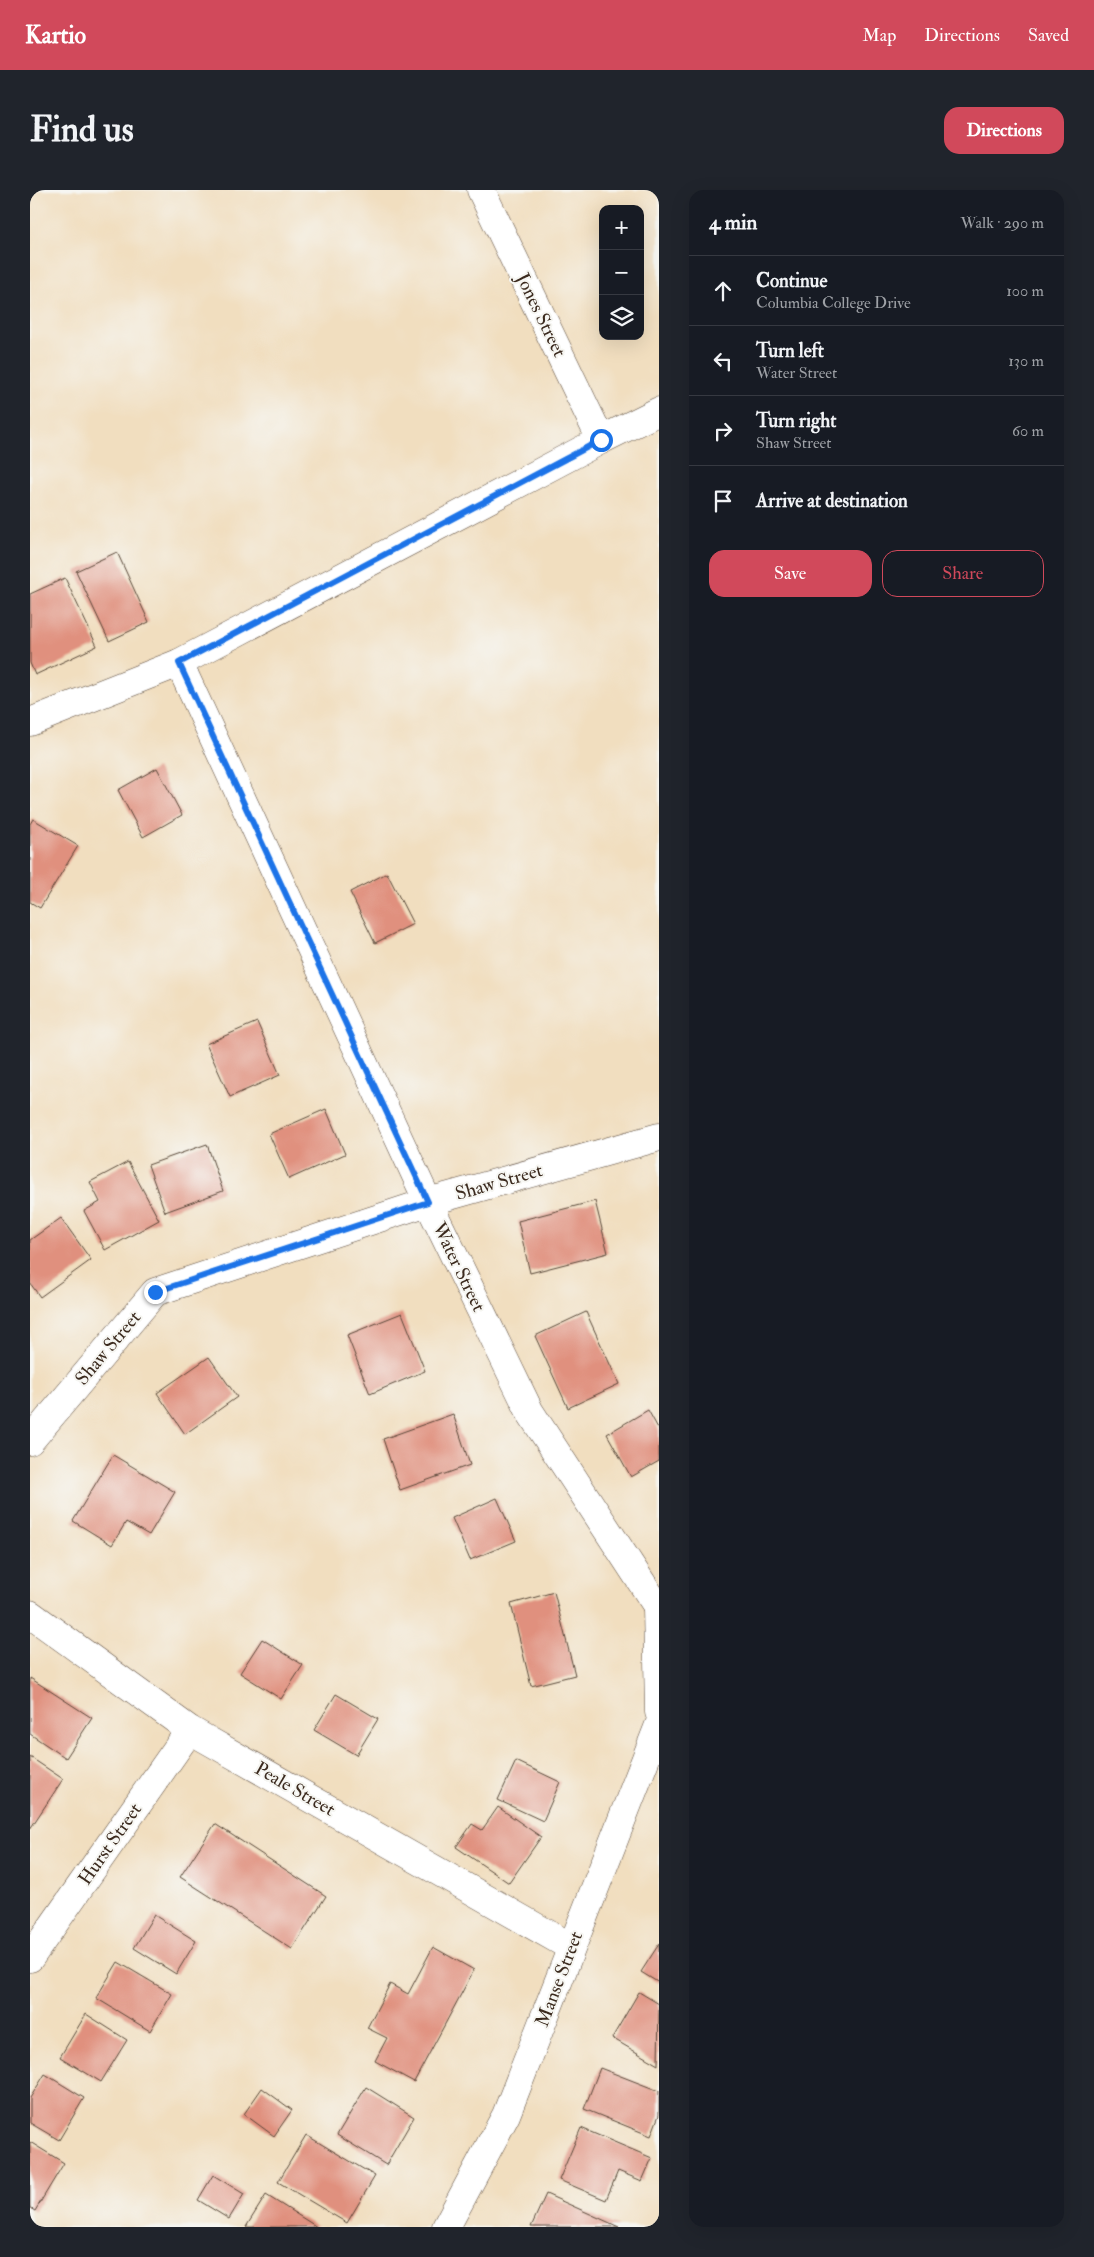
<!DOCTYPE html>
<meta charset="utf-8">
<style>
:root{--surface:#171b24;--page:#20242c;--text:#f1f3f6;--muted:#9ea1a6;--line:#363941;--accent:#d1495b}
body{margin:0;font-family:"IM FELL Double Pica",serif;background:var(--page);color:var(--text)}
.controls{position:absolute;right:15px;top:15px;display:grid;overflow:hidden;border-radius:10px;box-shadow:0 5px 20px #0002}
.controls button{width:45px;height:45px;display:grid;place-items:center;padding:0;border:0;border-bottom:1px solid var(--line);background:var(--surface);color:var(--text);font:25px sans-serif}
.stop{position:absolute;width:15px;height:15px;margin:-11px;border:4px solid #1a73e8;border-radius:50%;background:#fff}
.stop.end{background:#1a73e8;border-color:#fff;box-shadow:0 1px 5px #0008}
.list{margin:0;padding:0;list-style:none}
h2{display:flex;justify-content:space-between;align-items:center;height:65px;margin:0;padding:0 20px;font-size:21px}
h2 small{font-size:16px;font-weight:400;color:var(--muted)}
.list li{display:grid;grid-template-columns:32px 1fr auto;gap:15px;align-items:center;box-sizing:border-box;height:70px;padding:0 20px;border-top:1px solid var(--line)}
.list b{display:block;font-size:19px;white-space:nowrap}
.list p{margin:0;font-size:16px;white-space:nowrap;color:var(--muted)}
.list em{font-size:16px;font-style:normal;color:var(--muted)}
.actions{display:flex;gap:10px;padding:15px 20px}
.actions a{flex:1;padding:11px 0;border:1px solid var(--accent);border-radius:15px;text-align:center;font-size:18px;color:var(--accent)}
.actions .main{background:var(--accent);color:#fff}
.icon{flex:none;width:28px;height:28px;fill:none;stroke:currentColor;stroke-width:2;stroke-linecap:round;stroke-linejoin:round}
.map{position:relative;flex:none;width:629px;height:2037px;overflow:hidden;border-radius:15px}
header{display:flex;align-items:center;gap:30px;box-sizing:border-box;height:70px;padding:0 25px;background:var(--accent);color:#fff}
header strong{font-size:24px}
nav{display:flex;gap:28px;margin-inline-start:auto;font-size:18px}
.intro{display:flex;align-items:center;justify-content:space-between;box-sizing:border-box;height:120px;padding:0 30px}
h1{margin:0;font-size:35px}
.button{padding:12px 22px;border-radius:15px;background:var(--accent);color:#fff;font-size:18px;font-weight:700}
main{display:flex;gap:30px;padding:0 30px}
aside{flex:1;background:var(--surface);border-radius:15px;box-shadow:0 5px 20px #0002}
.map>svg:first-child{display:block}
.building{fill:#e0907e}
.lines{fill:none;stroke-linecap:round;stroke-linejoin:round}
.minor-casing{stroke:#564536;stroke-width:29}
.tertiary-casing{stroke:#564536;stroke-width:29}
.minor{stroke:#fff;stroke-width:28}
.tertiary{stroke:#fff;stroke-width:28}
.route{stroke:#1a73e8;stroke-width:6}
.labels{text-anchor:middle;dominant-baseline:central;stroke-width:4;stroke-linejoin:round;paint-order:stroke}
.street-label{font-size:19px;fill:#3b2a1e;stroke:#f6f6f2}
</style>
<header>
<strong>Kartio</strong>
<nav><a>Map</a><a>Directions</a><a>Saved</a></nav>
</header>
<div class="intro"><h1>Find us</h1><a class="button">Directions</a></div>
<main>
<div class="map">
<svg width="629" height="2037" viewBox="0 0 629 2037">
<rect width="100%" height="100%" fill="#f6f6f2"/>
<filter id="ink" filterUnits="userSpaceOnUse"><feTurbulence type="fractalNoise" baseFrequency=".02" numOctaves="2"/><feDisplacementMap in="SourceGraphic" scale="10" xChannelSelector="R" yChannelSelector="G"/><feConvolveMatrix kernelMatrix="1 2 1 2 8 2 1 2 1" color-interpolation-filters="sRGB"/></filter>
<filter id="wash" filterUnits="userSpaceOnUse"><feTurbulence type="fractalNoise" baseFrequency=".0096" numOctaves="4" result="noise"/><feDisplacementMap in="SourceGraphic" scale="20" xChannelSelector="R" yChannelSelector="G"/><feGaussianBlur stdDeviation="1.12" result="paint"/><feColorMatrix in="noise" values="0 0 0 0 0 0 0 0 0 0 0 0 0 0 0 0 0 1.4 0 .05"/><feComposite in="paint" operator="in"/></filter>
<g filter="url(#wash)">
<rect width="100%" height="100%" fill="#f1debf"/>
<g id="blocks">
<g class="building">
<path d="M87,362L119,432L79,451L46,381Z"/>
<path d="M35,388L67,456L5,485L0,473V404Z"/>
<path d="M127,578L152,625L113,647L88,600Z"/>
<path d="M3,629L48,656L10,718L0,712V634Z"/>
<path d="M357,683L383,734L345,753L320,702Z"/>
<path d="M227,832L250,885L200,907L176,854Z"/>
<path d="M296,919L315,964L259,989L239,944Z"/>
<path d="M177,954L193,1001L135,1022L118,975Z"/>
<path d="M98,972L129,1030L75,1060L54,1021L70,1012L60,992Z"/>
<path d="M565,1011L578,1063L500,1083L488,1031Z"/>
<path d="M31,1028L61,1070L10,1107L0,1093V1050Z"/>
<path d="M556,1122L589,1194L538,1218L505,1146Z"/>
<path d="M372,1123L395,1181L340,1204L317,1145Z"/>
<path d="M179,1167L207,1207L155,1244L127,1203Z"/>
<path d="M618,1220L629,1240V1271L601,1287L577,1244Z"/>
<path d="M423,1224L440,1275L370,1300L353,1249Z"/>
<path d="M83,1265L145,1302L119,1345L96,1332L82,1355L43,1331Z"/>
<path d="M467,1308L486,1351L440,1370L422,1328Z"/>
<path d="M524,1402L545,1485L501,1496L481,1414Z"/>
<path d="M232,1449L273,1475L251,1509L210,1483Z"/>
<path d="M0,1488L62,1528L36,1568L0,1544Z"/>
<path d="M306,1504L348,1529L326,1565L284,1540Z"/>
<path d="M0,1567L33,1589L0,1639Z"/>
<path d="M486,1571L530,1592L513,1631L468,1610Z"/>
<path d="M468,1617L511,1647L479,1693L426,1657L442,1634L452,1640Z"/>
<path d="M185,1634L296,1706L262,1759L150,1687Z"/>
<path d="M124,1725L166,1751L146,1784L104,1758Z"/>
<path d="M629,1754V1793L611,1782Z"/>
<path d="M403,1757L444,1780L384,1892L345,1871L357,1848L337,1838L360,1794L378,1804Z"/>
<path d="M88,1772L142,1804L120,1841L66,1808Z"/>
<path d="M609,1802L629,1814L628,1875L582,1848Z"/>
<path d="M56,1824L97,1850L71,1892L30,1867Z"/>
<path d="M570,1878L629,1901V1925L621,1946L554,1919Z"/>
<path d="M15,1884L54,1908L29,1950L0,1933V1908Z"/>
<path d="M336,1897L384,1927L356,1975L307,1945Z"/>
<path d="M232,1898L262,1920L244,1946L214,1924Z"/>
<path d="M551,1938L622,1968L612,1991L588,1981L576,2010L529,1990Z"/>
<path d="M276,1945L345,1986L317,2033L248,1992Z"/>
<path d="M0,1952L34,1973L5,2021L0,2018Z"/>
<path d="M183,1985L214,2004L199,2029L168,2010Z"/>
<path d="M516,2004L589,2037H501Z"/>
<path d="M236,2005L287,2037H216Z"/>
</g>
</g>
</g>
<g filter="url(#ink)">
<use href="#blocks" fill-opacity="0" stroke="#564536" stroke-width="1"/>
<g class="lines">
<g class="minor-casing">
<g id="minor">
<path d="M451,0L571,250"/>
<path d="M149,473L398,1012L500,1222L627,1416"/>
<path d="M0,1251L125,1102L398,1012L629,947"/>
<path d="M627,1416L629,1522"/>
<path d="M0,1424L160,1540L541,1757"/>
<path d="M0,1768L160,1540"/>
<path d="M416,2037L476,1925L629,1535"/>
</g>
</g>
<g class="tertiary-casing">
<path id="tertiary" d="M0,532L149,473L571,250L629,221"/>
</g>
<use href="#minor" class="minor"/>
<use href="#tertiary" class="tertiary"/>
</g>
</g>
<g class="lines" filter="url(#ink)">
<path class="route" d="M125,1102L398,1012L149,473L571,250"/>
</g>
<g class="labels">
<g class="street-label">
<text transform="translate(511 125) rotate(64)">Jones Street</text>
<text transform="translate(469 992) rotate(-16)">Shaw Street</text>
<text transform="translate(429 1077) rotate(64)">Water Street</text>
<text transform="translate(78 1158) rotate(-50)">Shaw Street</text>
<text transform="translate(265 1599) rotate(30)">Peale Street</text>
<text transform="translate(80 1654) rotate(-55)">Hurst Street</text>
<text transform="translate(529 1789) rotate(-69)">Manse Street</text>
</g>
</g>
</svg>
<div class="controls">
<button>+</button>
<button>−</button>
<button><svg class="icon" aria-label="layers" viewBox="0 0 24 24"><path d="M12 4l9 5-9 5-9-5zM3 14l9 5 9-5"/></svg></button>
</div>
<div class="stop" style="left:571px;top:250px"></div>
<div class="stop end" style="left:125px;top:1102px"></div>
</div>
<aside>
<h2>4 min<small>Walk · 290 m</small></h2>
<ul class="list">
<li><svg class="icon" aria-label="ahead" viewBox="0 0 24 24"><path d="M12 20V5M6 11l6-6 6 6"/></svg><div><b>Continue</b><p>Columbia College Drive</p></div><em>100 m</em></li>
<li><svg class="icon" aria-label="left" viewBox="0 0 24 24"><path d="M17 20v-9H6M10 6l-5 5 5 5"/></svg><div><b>Turn left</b><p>Water Street</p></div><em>130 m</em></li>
<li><svg class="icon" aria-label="right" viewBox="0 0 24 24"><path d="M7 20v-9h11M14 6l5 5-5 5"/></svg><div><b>Turn right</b><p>Shaw Street</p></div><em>60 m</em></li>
<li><svg class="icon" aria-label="arrive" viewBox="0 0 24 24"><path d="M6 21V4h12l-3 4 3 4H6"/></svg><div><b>Arrive at destination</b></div></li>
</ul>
<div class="actions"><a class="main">Save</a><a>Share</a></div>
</aside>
</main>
